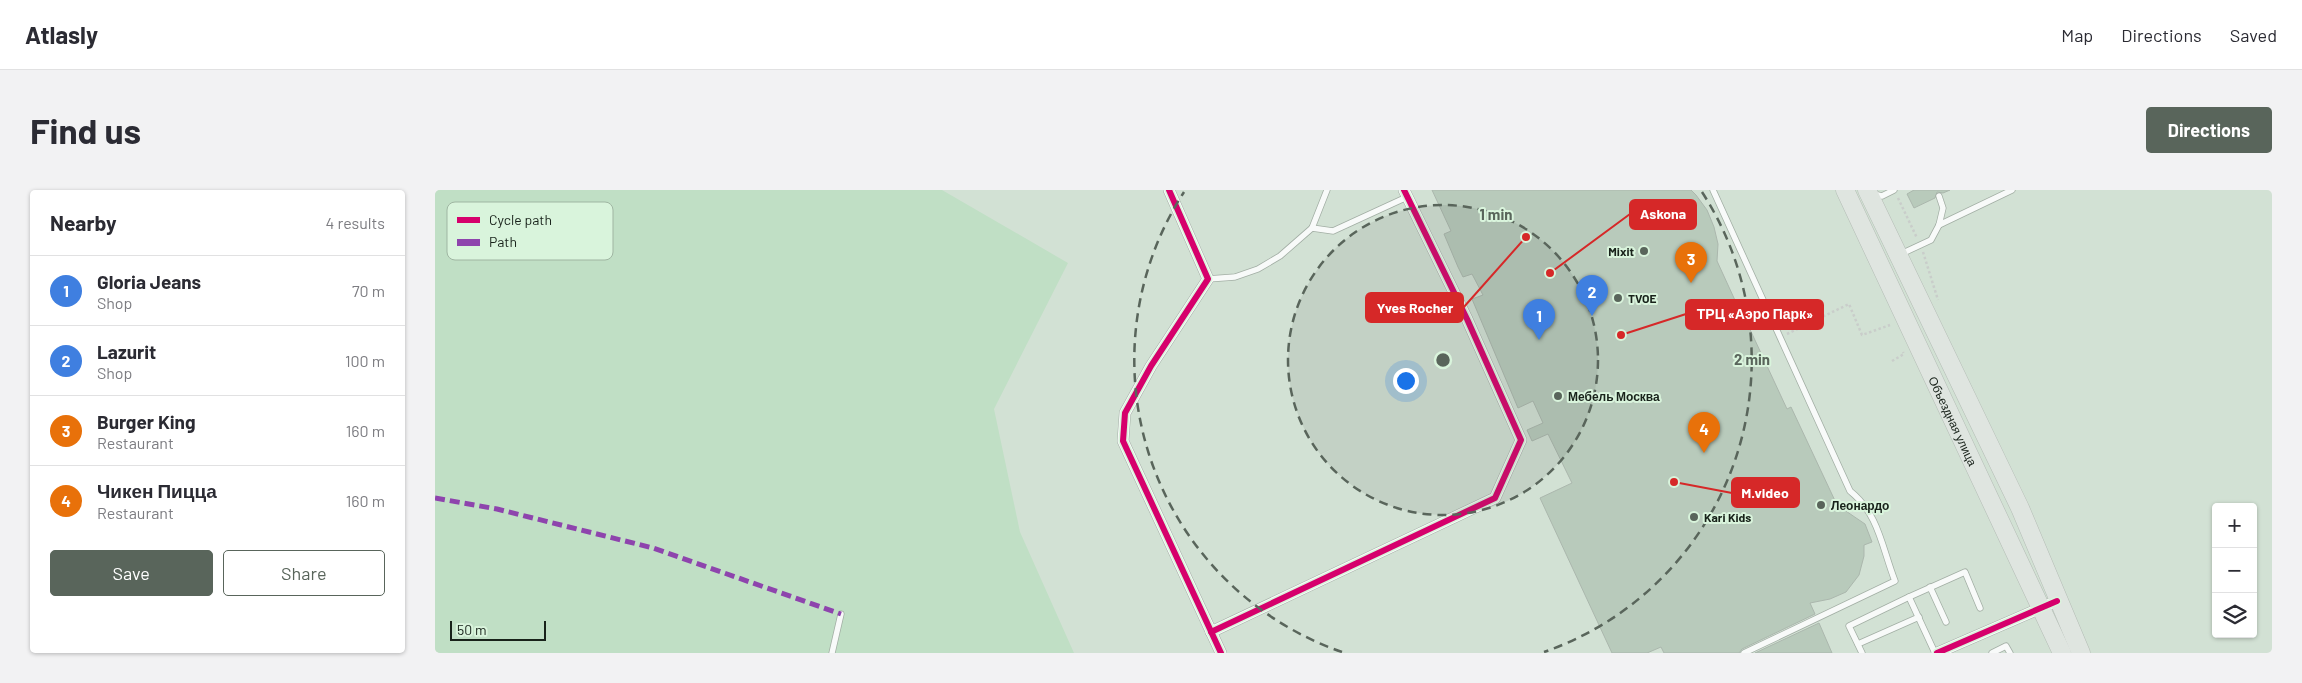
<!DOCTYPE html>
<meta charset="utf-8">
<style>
:root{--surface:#fff;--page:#f2f2f3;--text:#2b2b33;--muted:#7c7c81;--line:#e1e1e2;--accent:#59655b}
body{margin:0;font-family:Barlow,sans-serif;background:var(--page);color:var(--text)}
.controls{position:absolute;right:15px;bottom:15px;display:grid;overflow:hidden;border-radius:5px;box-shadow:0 1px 4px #0004}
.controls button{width:45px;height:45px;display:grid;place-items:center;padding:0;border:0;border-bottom:1px solid var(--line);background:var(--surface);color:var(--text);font:25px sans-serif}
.scale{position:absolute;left:15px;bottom:12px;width:96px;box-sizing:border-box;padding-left:5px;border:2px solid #18221a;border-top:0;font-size:14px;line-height:18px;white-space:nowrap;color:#18221a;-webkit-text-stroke:4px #d9f4dc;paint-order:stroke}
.you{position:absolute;left:970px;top:190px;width:18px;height:18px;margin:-12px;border:4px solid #fff;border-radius:50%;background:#1a73e8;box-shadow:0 0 0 8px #1a73e833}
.badge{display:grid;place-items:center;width:32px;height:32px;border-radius:50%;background:var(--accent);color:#fff;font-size:16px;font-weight:700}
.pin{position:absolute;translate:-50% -41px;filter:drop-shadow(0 1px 2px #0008)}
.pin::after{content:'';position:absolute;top:26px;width:18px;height:15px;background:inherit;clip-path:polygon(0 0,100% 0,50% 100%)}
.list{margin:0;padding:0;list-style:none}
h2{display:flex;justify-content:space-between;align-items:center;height:65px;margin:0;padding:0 20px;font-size:21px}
h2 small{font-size:16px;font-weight:400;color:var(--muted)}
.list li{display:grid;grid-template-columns:32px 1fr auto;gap:15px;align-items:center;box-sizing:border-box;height:70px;padding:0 20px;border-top:1px solid var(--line)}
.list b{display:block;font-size:19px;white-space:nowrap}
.list p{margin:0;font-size:16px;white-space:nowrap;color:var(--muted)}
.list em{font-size:16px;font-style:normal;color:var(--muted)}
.actions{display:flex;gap:10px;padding:15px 20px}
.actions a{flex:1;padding:11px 0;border:1px solid var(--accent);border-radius:5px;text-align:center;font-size:18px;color:var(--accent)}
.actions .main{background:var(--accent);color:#fff}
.icon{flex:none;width:28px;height:28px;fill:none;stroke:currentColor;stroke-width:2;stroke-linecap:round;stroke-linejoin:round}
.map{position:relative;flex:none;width:1837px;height:463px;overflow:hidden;border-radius:5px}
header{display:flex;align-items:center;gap:30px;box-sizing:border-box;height:70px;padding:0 25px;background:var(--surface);border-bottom:1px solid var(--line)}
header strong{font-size:24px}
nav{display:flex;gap:28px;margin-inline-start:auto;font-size:18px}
.intro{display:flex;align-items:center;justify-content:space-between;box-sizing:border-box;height:120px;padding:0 30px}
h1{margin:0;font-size:35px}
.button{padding:12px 22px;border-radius:5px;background:var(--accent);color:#fff;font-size:18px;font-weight:700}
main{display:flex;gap:30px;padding:0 30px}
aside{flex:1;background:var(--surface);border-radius:5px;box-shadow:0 1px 4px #0004}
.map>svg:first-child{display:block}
.green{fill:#c0dfc5}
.building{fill:#b8cabb;stroke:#abb7ad}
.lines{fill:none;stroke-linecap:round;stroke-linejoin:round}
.lane-casing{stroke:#a2aea4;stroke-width:7}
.street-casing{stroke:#a2aea4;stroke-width:12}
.primary-casing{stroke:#b4bcb5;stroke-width:19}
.path{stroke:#c9cdca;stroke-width:2.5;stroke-dasharray:2.5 2.5;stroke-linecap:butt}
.lane{stroke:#f8faf9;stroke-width:5.5}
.street{stroke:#f8faf9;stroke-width:11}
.primary{stroke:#dfe5e0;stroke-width:18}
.quiet{stroke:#8e44ad;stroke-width:5;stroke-dasharray:10 5;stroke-linecap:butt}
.cycleway-casing{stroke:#d9f4dc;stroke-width:9}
.cycleway{stroke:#d6006c;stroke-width:6}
.ring{fill:none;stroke:#59655b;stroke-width:2.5;stroke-dasharray:9 6}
.poi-dot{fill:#59655b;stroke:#d9f4dc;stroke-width:2}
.labels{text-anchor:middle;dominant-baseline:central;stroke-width:4;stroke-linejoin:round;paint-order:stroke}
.poi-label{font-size:12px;font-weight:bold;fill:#18221a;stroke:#d9f4dc;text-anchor:start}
.street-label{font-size:12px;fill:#18221a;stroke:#d9f4dc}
.key{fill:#d9f4dc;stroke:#9fb5a2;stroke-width:1}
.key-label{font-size:14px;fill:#18221a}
.centre{fill:#59655b;stroke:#d9f4dc;stroke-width:2.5}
.ring-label{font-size:15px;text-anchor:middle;font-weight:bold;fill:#59655b;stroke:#d9f4dc;stroke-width:4;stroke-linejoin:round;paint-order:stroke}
.leader{fill:none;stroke:#d62828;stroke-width:2}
.callout-dot{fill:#d62828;stroke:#d9f4dc;stroke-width:2}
.callout{fill:#d62828;stroke:#d62828;stroke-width:2}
.callout-label{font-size:14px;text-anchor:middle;font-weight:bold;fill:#fff}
</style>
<header>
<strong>Atlasly</strong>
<nav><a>Map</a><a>Directions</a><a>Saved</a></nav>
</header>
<div class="intro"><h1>Find us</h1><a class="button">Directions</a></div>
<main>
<aside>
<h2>Nearby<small>4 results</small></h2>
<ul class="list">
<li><span class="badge" style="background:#3f7fe0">1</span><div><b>Gloria Jeans</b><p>Shop</p></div><em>70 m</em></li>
<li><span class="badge" style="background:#3f7fe0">2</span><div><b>Lazurit</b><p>Shop</p></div><em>100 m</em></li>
<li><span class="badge" style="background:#e8710a">3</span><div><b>Burger King</b><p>Restaurant</p></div><em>160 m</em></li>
<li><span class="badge" style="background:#e8710a">4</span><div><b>Чикен Пицца</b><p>Restaurant</p></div><em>160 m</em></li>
</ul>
<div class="actions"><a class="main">Save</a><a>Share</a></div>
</aside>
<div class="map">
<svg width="1837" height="463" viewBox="0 0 1837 463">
<rect width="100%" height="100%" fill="#d2e1d4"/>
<path class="green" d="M0,0H507L633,73L559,219L585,342L639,463H0Z"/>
<g class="building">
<path d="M997,0H1256L1261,5L1272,20L1279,37L1283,54L1282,71L1304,119L1312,115L1320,130L1312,133L1352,219L1356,217L1402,315L1430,334L1437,352L1429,355V366L1424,385L1411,402L1395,409L1375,413L1380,424L1307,459L1304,463H1229L1226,457L1212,463H1177L1105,308L1137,293L1113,244L1097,251L1092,240L1108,233L1098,211L1083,218L1037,109L1048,105L1037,84L1028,87L1023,77L1009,44L1016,41Z"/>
<path d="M1479,0H1515L1508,3L1502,2L1500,8L1479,18L1472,4Z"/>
<path d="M1384,433L1397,463H1320Z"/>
</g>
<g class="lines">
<g class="lane-casing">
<g id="lane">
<path d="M1278,0L1415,301C1444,324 1447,358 1460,391L1309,463"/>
<path d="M1438,4L1447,6L1459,0"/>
<path d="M1504,35L1577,0"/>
<path d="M877,38L898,41L972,7"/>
<path d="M1466,64L1496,50L1504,35L1508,18L1504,6"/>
<path d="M773,89L800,87L823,79L845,66L877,38L892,0"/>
<path d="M1495,397L1511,432"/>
<path d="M1474,407L1530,382L1545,418"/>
<path d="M1423,454L1484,427"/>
<path d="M397,463L406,424"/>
<path d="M1427,463L1414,436L1474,407L1500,463"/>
<path d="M1557,463L1571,456L1575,463"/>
</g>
</g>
<g class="street-casing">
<g id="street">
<path d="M734,0L773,89L716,176L690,223L688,251L786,463"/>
<path d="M776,442L1060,308L1086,250L1032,129L969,0"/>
<path d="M1502,463L1622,411"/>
</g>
</g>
<g class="primary-casing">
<g id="primary">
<path id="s1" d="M1410,0L1627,463"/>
<path d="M1432,0L1585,318L1646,463"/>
</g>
</g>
<g class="path">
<path d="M1463,8L1482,48"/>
<path d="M1488,62L1503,110"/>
<path d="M1352,144L1414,114L1427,145L1455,135"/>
<path d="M1457,171L1469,164L1468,162"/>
</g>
<use href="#lane" class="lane"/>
<use href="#street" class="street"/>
<use href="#primary" class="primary"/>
<path class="quiet" d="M0,308L62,319L218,358L406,424"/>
<g class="cycleway-casing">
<g id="cycleway">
<path d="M734,0L773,89L716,176L690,223L688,251L786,463"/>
<path d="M776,442L1060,308L1086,250L1032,129L969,0"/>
<path d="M1502,463L1622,411"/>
</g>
</g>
<use href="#cycleway" class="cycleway"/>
</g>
<circle cx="1008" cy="170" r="155" fill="#59655b" fill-opacity=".12"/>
<g class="ring">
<circle cx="1008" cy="170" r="155"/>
<path d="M907 462A309 309 0 0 1 749 2M1267 2A309 309 0 0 1 1109 462"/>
</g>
<g class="poi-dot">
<circle cx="1209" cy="61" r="5"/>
<circle cx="1183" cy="108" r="5"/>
<circle cx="1123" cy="206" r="5"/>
<circle cx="1386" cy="315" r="5"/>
<circle cx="1259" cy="327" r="5"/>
</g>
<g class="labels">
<g class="poi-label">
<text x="1199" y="61" text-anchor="end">Mixit</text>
<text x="1193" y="108">TVOE</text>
<text x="1133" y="206">Мебель Москва</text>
<text x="1396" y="315">Леонардо</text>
<text x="1269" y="327">Kari Kids</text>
</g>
<g class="street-label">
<text stroke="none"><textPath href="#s1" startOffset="255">Объездная улица</textPath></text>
</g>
</g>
<rect x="12" y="12" width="166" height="58" rx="8" class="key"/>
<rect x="22" y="27" width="23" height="6" fill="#d6006c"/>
<rect x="22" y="49" width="23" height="7" fill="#8e44ad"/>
<g class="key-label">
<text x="54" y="35">Cycle path</text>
<text x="54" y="57">Path</text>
</g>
<circle cx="1008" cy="170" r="8" class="centre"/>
<g class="ring-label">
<text x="1061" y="30">1 min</text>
<text x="1317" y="175">2 min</text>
</g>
<path class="leader" d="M1115 83L1195 24M1091 47L1028 118M1186 145L1251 124M1239 292L1297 303"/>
<g class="callout-dot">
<circle cx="1115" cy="83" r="5"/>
<circle cx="1091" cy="47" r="5"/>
<circle cx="1186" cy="145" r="5"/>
<circle cx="1239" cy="292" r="5"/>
</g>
<g class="callout">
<rect x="1195" y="10" width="66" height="29" rx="5"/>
<rect x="931" y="103" width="97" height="29" rx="5"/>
<rect x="1251" y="110" width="137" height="29" rx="5"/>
<rect x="1297" y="288" width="67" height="29" rx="5"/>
</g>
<g class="callout-label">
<text x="1228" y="29">Askona</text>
<text x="980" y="123">Yves Rocher</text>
<text x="1320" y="129">ТРЦ «Аэро Парк»</text>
<text x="1330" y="308">M.video</text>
</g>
</svg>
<div class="controls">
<button>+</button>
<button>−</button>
<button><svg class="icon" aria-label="layers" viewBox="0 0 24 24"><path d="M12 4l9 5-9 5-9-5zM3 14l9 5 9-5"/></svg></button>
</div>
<div class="scale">50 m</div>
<div class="you"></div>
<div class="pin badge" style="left:1104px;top:150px;background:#3f7fe0">1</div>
<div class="pin badge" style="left:1157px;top:126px;background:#3f7fe0">2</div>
<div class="pin badge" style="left:1256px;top:93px;background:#e8710a">3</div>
<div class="pin badge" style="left:1269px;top:263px;background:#e8710a">4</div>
</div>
</main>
